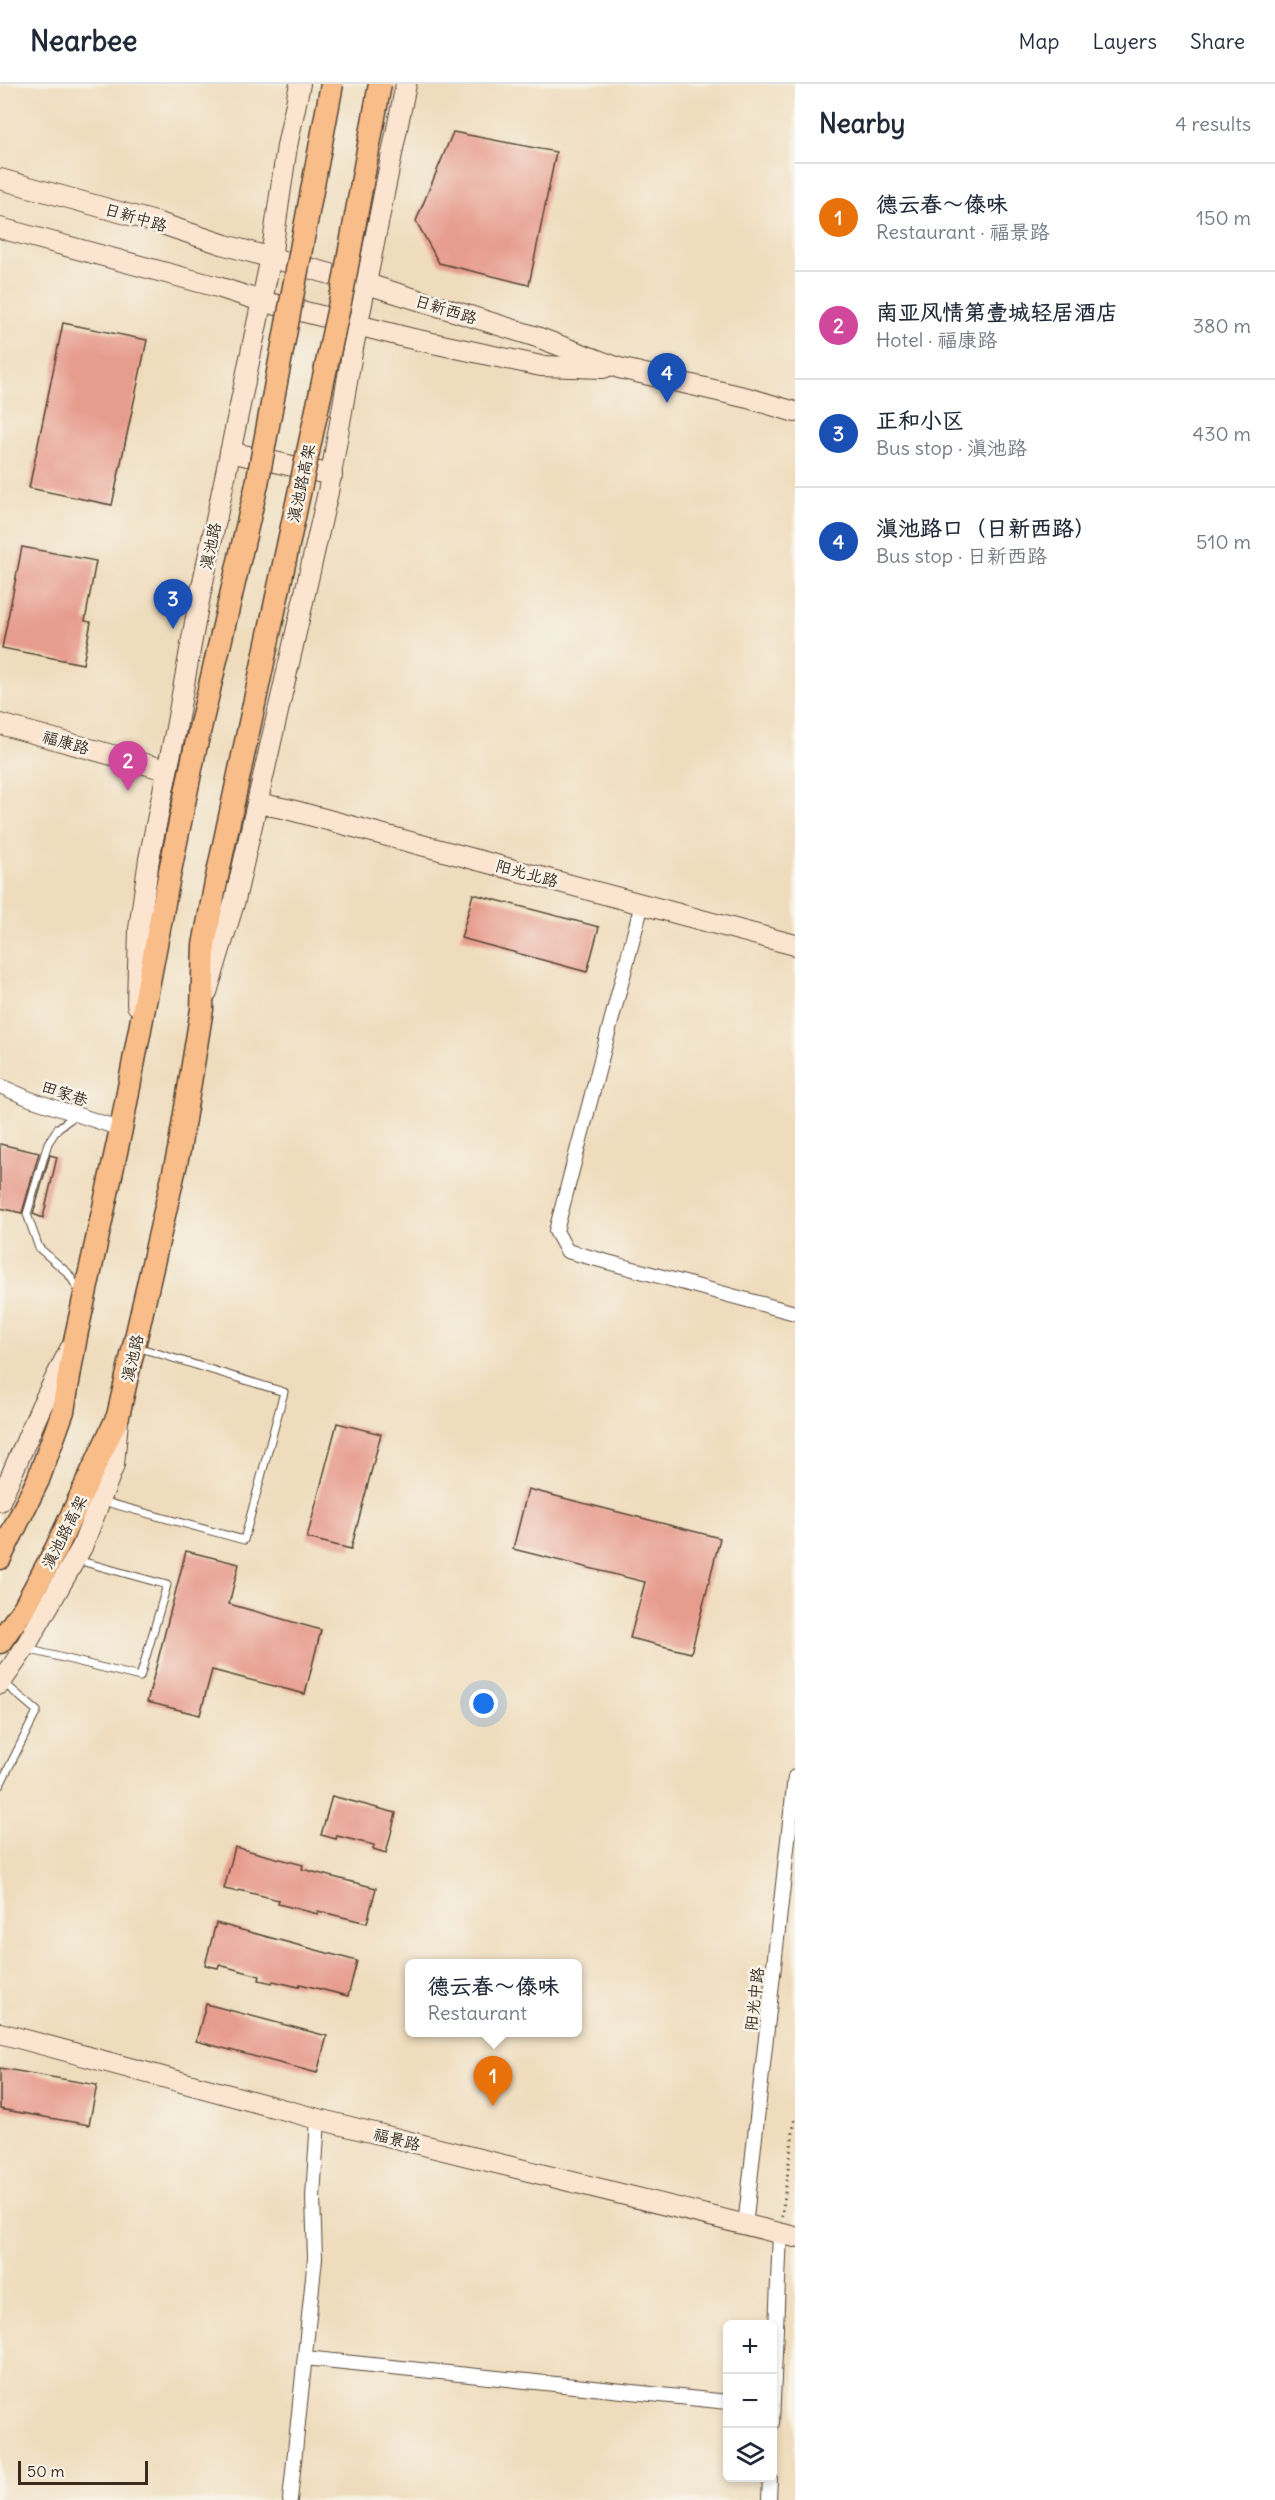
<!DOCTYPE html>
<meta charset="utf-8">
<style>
:root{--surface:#fff;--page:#f2f2f3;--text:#1f2937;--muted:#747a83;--line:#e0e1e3;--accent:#c8321e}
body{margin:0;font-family:Delius,"LXGW WenKai TC",sans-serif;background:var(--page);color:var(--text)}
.controls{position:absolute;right:18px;bottom:18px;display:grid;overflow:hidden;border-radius:9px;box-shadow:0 3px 9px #0003}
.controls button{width:54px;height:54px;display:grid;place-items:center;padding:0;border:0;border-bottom:2px solid var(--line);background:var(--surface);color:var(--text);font:30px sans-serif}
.scale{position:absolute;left:18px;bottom:15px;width:130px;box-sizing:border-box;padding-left:6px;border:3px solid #3b2a1e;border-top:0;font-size:16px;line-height:21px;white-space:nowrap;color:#3b2a1e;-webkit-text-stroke:4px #f7f3e8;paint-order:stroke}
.you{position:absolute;left:484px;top:1620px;width:21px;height:21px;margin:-15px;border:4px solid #fff;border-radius:50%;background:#1a73e8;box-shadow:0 0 0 9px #1a73e833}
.badge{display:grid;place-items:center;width:39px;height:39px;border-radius:50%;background:var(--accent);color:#fff;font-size:20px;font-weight:700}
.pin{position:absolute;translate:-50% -50px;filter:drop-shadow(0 2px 3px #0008)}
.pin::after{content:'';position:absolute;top:32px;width:21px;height:18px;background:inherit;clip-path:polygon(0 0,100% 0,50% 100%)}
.popup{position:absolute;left:405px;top:1875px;width:177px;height:78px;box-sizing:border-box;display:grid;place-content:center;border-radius:9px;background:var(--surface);filter:drop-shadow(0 2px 4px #0005);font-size:20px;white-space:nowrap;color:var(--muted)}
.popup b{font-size:22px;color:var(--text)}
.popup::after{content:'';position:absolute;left:50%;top:100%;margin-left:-12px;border:12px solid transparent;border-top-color:var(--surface)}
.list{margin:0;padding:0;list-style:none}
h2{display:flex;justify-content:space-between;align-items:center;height:78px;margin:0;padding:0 24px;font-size:26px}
h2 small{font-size:20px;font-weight:400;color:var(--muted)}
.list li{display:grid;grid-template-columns:39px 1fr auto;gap:18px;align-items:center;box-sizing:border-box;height:108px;padding:0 24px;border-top:2px solid var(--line)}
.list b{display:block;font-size:22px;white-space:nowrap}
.list p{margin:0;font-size:20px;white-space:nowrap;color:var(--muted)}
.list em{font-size:20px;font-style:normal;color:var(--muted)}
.icon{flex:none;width:33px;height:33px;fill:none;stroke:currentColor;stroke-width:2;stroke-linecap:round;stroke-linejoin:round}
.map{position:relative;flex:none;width:795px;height:2416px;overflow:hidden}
header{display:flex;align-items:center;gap:36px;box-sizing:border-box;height:84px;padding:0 30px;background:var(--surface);border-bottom:2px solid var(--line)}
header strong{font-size:28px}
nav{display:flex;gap:33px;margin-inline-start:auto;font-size:21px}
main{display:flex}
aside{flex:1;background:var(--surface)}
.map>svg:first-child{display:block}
.building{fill:#e79d8e}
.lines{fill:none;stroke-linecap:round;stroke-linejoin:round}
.lane-casing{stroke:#564536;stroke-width:9}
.street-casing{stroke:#564536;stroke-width:16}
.secondary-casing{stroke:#564536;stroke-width:22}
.primary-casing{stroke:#564536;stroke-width:25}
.path{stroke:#564536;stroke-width:3;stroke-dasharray:1.5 4.5;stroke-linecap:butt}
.lane{stroke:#fff;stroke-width:7}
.street{stroke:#fff;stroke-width:14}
.secondary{stroke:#fce5d0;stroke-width:20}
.primary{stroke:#f8bd89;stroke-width:22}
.primary-bridge-casing{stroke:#564536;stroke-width:25;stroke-linecap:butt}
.primary-bridge{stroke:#f8bd89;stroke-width:22}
.labels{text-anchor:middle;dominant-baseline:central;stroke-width:5;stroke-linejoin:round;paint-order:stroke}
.street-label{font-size:16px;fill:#3b2a1e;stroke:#f7f3e8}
</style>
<header>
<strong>Nearbee</strong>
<nav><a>Map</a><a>Layers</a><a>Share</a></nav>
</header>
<main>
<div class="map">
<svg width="795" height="2416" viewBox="0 0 795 2416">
<rect width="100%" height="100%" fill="#f7f3e8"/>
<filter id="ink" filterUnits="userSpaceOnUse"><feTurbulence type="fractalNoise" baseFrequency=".0167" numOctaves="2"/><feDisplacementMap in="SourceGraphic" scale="12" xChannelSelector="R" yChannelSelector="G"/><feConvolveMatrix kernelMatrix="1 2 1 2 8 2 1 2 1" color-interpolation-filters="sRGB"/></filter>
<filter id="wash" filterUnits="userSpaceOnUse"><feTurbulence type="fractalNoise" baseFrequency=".008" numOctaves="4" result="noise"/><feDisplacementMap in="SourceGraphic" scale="24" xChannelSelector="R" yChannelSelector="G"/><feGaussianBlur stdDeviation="1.35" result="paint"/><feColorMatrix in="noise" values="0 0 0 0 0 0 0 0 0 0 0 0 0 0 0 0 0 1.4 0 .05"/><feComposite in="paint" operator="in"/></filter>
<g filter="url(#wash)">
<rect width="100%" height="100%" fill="#efdcbc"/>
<g id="blocks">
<g class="building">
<path d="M453,48L556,68L529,201L439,179L416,137Z"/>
<path d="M63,239L147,256L112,421L29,404Z"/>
<path d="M22,463L96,477L85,537L91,538L83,580L2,564Z"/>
<path d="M473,810L599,843L587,888L461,854Z"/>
<path d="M0,1060L39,1069L22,1129L0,1124Z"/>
<path d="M50,1071L57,1073L43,1134L33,1130Z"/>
<path d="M337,1339L381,1350L351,1465L307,1454Z"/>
<path d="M528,1405L720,1454L691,1569L630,1554L645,1498L513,1465Z"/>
<path d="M186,1467L239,1480L229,1520L321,1546L305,1610L212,1586L200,1631L147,1618Z"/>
<path d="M332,1712L396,1729L386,1769L373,1765L374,1761L337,1752L336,1755L321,1751Z"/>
<path d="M235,1763L303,1781L302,1785L376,1804L367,1839L318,1827V1830L278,1820L279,1816L239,1806L238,1808L224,1805Z"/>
<path d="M216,1839L357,1877L348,1912L300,1900L299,1903L273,1897L272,1899L259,1896L260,1892L219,1881L218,1884L205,1881Z"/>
<path d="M206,1920L327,1952L317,1989L196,1957Z"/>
<path d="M0,1984L97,2001L89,2041L0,2025Z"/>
</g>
</g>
</g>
<g filter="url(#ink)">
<use href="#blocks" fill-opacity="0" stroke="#564536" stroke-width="1.5"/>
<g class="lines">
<g class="lane-casing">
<g id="lane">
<path d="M76,1031L58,1044L48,1059L27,1130L39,1164L68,1189L80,1208"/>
<path d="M102,1417L244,1456L284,1308L137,1263"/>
<path d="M27,1565L140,1593L167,1501L77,1476"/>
<path d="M0,1701L37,1627L4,1599"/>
</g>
</g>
<g class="street-casing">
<g id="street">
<path d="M642,820L556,1147L567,1167L795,1229"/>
<path d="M0,1002L30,1015L121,1045"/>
<path d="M745,2142L795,1693"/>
<path d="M305,2274L728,2318"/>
<path d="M772,2340L780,2150"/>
<path d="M290,2416L315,2174L313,2113L318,2035"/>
<path d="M769,2416L770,2394"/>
</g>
</g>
<g class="secondary-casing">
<g id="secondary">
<path d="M0,95L159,139L225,161L367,200L537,253L619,284L748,314L795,328"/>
<path d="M0,144L218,203L261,217L409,254L541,282L604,284"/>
<path d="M230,368L332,391"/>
<path d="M0,640L166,686"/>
<path d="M257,719L287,725L795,861"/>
<path d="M207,908L235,816L328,408L352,269L406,0"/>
<path d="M137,921L139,845L149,775L176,644L198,522L271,173L287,62L300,0"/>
<path d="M0,1417L41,1323L70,1265"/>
<path d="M0,1600L24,1565L82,1463L114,1381L118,1337"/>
<path d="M0,1949L318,2035L795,2153"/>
</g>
</g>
<g class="primary-casing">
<g id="primary">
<path d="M0,1474L38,1396L63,1327L76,1252L121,1045L170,787"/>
<path d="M0,1558L24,1524L56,1465L118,1332L179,1066L202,925L204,861L216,798"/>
</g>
</g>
<path class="path" d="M782,2133L795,2032"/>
<use href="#lane" class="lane"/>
<use href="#street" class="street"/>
<use href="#secondary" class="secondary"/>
<use href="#primary" class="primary"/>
<g class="primary-bridge-casing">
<g id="primary-bridge">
<path d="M170,787L194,670L257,400L332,0"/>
<path d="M216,798L343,204L380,0"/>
</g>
</g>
<use href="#primary-bridge" class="primary-bridge"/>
</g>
</g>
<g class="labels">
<g class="street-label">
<text transform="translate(136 133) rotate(16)">日新中路</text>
<text transform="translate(446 225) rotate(17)">日新西路</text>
<text transform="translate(301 399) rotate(-78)">滇池路高架</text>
<text transform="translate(210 462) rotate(-78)">滇池路</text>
<text transform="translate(66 658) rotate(16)">福康路</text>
<text transform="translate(527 789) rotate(15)">阳光北路</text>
<text transform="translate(65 1009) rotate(19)">田家巷</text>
<text transform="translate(132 1274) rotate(-77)">滇池路</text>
<text transform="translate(64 1448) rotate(-63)">滇池路高架</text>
<text transform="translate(754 1915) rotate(-84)">阳光中路</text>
<text transform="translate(397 2055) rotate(14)">福景路</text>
</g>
</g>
</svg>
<div class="controls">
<button>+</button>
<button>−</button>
<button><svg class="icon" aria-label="layers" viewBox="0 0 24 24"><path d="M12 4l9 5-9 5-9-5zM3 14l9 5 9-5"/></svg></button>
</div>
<div class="scale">50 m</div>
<div class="you"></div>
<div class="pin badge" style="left:493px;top:2022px;background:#e8710a">1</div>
<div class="popup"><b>德云春～傣味</b>Restaurant</div>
<div class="pin badge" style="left:128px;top:707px;background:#d1479c">2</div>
<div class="pin badge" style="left:173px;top:545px;background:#1a4fb4">3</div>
<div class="pin badge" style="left:667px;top:319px;background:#1a4fb4">4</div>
</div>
<aside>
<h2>Nearby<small>4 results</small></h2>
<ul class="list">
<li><span class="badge" style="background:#e8710a">1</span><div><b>德云春～傣味</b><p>Restaurant · 福景路</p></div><em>150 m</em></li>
<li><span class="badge" style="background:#d1479c">2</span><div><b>南亚风情第壹城轻居酒店</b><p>Hotel · 福康路</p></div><em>380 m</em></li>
<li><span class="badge" style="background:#1a4fb4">3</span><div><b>正和小区</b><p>Bus stop · 滇池路</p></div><em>430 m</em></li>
<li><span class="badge" style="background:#1a4fb4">4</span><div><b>滇池路口（日新西路）</b><p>Bus stop · 日新西路</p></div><em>510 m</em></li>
</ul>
</aside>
</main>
